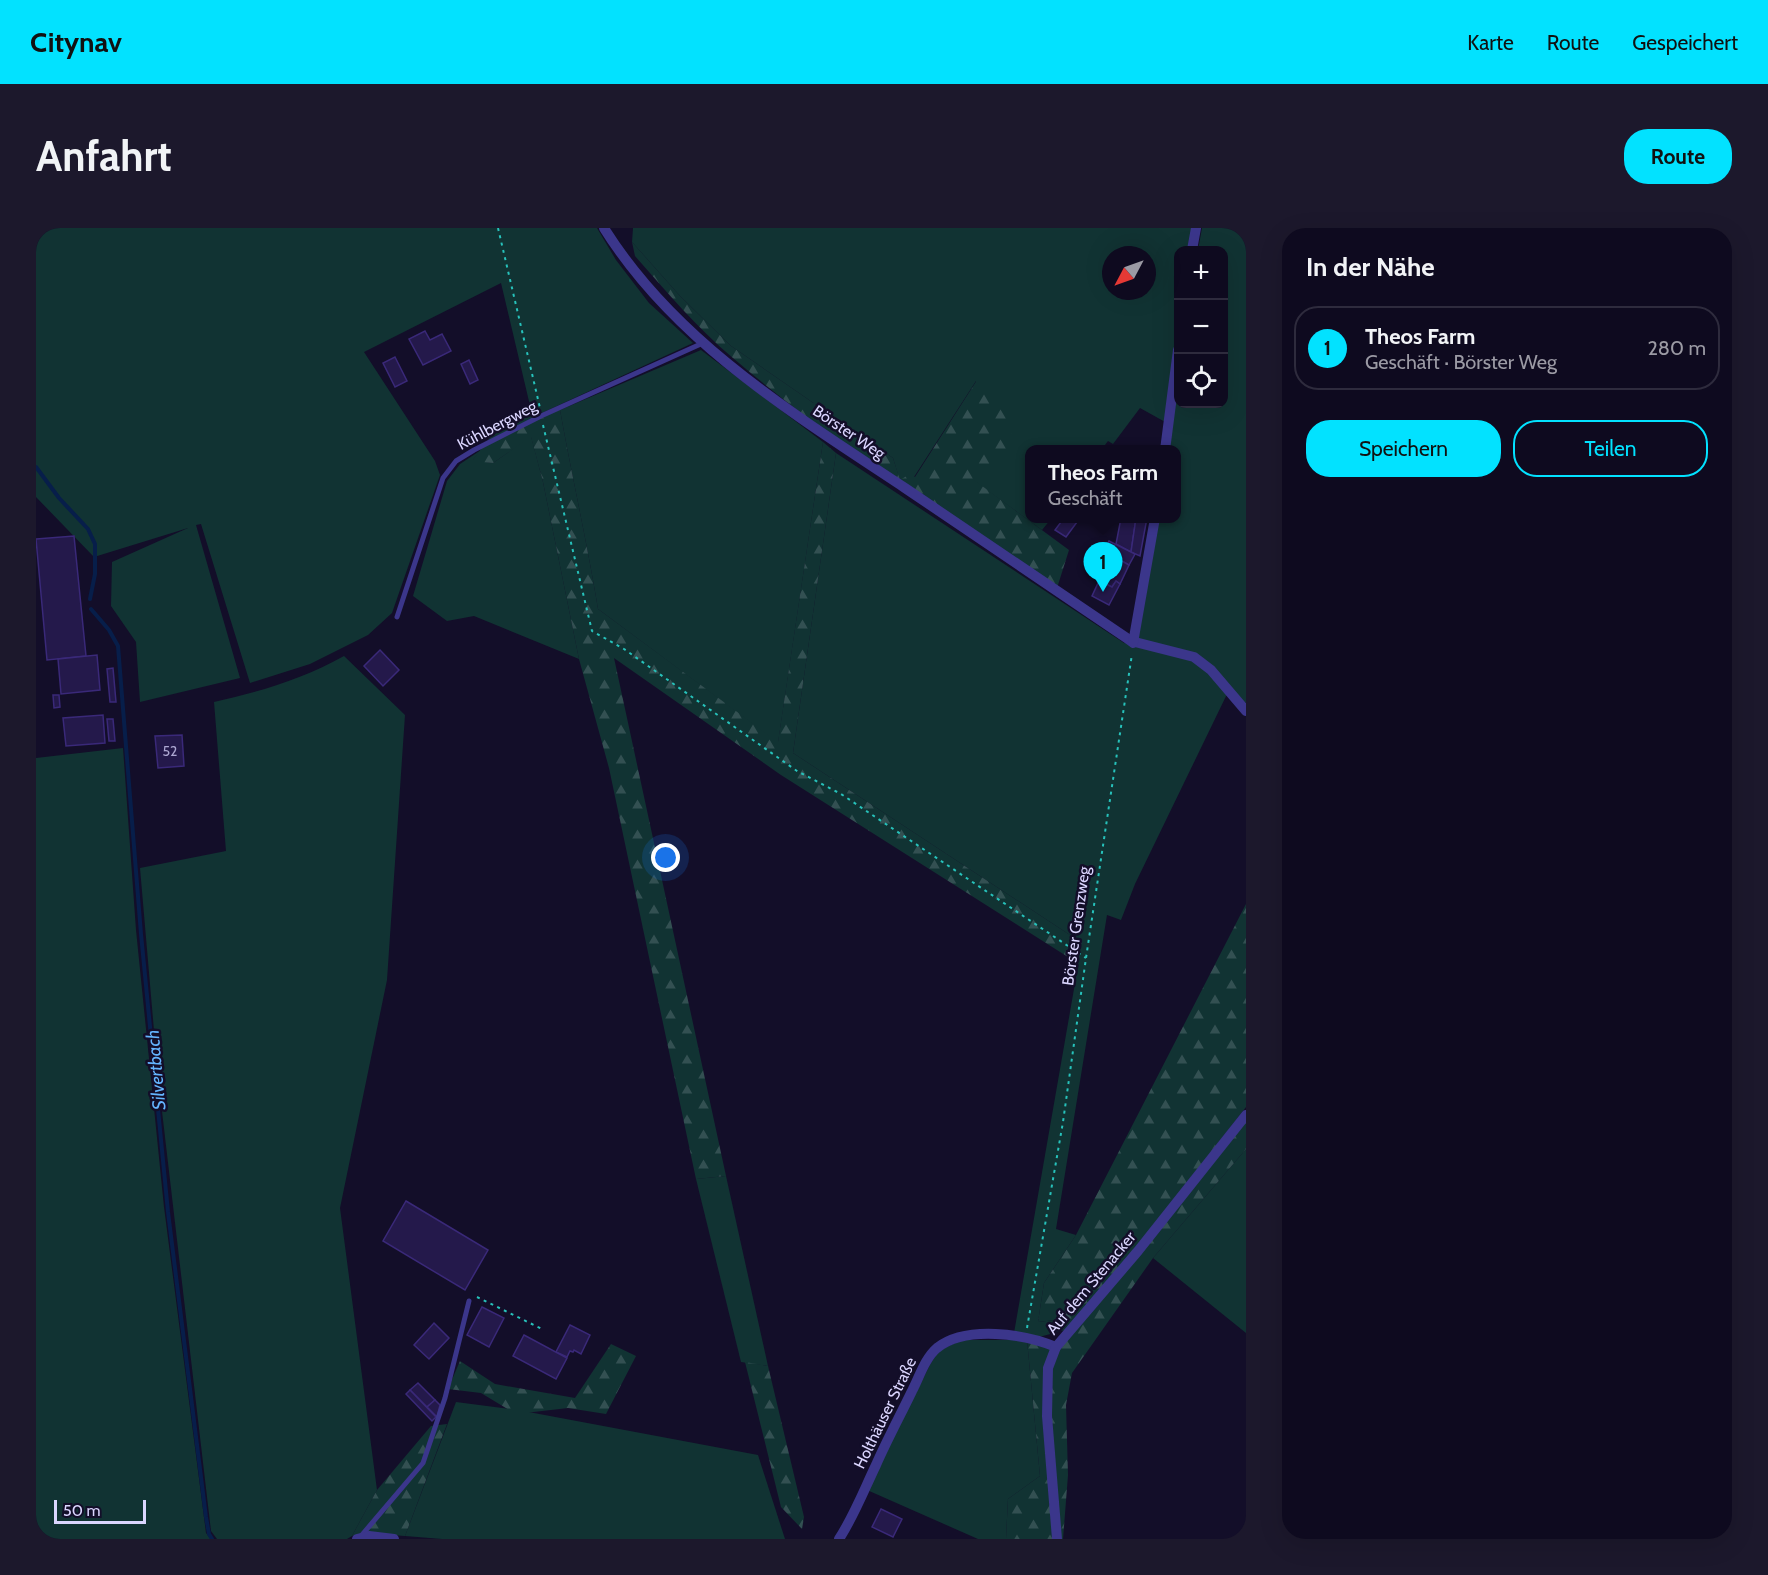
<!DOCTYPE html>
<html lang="de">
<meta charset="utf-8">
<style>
:root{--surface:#0e0a1f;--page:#1c182c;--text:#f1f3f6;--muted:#9b9aa4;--line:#2e2b3d;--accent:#02e2ff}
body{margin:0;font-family:Cabin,sans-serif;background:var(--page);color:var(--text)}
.controls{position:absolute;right:18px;top:18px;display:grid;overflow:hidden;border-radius:12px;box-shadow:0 6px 24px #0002}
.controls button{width:54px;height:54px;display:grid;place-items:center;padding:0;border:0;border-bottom:2px solid var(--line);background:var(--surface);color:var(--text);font:30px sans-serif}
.compass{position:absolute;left:1066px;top:18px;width:54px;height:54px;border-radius:50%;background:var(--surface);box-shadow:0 6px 24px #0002;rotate:229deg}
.scale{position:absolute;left:18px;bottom:15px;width:92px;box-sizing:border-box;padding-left:6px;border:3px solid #dbd6ff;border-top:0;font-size:16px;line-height:21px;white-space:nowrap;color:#dbd6ff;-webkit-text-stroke:4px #130e29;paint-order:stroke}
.you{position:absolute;left:630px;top:630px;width:21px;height:21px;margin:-15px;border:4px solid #fff;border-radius:50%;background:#1a73e8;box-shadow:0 0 0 9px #1a73e833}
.badge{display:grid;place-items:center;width:39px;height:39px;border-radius:50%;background:var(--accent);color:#111;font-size:20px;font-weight:700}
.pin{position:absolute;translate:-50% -50px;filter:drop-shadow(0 2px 3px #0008)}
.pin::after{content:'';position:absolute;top:32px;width:21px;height:18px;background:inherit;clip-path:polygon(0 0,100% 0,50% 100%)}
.popup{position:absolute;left:989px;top:217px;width:156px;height:78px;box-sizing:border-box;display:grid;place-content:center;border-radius:12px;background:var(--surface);filter:drop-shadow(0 2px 4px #0005);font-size:20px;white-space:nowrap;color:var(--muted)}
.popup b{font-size:22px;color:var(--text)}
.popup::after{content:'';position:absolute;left:50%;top:100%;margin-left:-12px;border:12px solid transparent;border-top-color:var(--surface)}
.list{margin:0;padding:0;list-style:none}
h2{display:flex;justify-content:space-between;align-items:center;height:78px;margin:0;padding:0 24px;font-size:26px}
h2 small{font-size:20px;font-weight:400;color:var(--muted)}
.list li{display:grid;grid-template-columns:39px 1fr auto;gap:18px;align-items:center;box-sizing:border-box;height:84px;margin:0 12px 12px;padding:0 12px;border:2px solid var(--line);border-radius:24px}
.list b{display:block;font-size:22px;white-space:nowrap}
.list p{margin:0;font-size:20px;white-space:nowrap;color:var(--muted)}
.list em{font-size:20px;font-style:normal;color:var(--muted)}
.actions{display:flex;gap:12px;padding:18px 24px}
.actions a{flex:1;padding:14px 0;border:2px solid var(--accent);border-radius:24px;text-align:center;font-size:21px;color:var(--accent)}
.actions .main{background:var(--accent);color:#111}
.icon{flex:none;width:33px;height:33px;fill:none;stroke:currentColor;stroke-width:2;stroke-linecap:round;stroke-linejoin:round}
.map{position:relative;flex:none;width:1210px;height:1311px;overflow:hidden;border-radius:24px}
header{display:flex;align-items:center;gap:36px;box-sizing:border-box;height:84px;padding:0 30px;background:var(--accent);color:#111}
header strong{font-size:28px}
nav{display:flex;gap:33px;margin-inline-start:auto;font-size:21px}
.intro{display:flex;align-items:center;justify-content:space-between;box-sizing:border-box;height:144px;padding:0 36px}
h1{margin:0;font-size:42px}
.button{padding:15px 27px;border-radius:24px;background:var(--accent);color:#111;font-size:21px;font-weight:700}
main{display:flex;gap:36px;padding:0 36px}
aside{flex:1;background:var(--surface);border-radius:24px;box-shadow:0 6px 24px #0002}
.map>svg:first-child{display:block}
.green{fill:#133;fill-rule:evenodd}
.forest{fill:url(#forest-firs)}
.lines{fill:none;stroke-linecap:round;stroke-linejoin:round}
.stream{stroke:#071e4a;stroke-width:4}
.building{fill:#24194b;stroke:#3a2979;stroke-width:1.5}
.path{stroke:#27c2bb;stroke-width:2;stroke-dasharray:3 4.5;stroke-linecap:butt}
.service{stroke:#3b368b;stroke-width:5}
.minor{stroke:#3b368b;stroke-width:10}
.labels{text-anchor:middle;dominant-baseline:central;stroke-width:5;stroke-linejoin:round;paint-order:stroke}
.number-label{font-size:14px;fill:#ada7d2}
.street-label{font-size:16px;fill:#dbd6ff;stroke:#130e29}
.water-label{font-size:18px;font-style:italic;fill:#64b5ff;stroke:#130e29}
</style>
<header>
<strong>Citynav</strong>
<nav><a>Karte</a><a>Route</a><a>Gespeichert</a></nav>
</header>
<div class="intro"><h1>Anfahrt</h1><a class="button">Route</a></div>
<main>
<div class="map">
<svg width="1210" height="1311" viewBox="0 0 1210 1311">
<defs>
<pattern id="forest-firs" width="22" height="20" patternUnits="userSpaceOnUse" patternTransform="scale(1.5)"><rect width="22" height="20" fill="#133"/><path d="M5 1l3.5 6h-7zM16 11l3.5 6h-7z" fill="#335052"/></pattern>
</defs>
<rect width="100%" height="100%" fill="#130e29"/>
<g class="green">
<path d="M0,0H561L580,32L613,75L657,115L508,184L496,186L465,55L328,124L399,233L404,247L356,385L332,407L274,436L214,455L165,296L160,297L204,450L104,474L100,414L75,378L76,334L152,300L58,329L0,269Z"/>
<path d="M597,0H1156L1152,22H1142V98L1131,195L1104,180L1077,216L1072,213L1066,221L994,222V290L1015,291L1006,302L937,252L940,153L878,249L864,253L857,230L695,118L644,68L596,14ZM1075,27H1111V63H1075Z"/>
<path d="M1166,0H1210V475L1193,462L1099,656L1085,692L1071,687L1020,1001L1040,1007L1008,1055L1002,1094L1027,1091L1037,1100L1003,1109L978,1105L1046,715L757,525L800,225L1088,415L1098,416L1120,291L1140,290V222L1131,221L1142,147V176H1188V22H1162Z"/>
<path d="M665,122L787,214L742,515L562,381C551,314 536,249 524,182Z"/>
<path d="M495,208L507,254L543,431L438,388L411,393L377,368L411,253L424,236L445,222L437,232L457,235Z"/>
<path d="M308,428L369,487L351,752L304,980L341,1262L316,1308L311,1311H181L175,1303L122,849L104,640L190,623L178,474C223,464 267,451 308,428Z"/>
<path d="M87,520L100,702L128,979L170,1305L175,1311H0V530Z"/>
<path d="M1210,921V1105L1117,1030Z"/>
<path d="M690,948L732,1138L705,1134L660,951Z"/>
<path d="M925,1112H991L1004,1248L972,1271L970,1311H942L831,1262L895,1135L903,1123Z"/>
<path d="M420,1174L482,1182L722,1227L749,1311H406L369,1308Z"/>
</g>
<g class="forest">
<path d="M596,14L644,68L695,118L857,230L864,252L874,246L879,249L941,152L975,177L976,218L938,252L1033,322L1021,360C911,286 797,216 697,130C661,100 630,63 599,28Z"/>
<path d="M524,182C536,249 551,314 562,381L742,514L787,214L800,225L757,525L1046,715L1043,736L745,547L578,430L690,948L660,951L573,540L543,431L507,254L495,209L457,235L436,233L455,208L496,186Z"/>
<path d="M1210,676V879L1037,1100L1027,1091L1002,1094L1008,1055L1040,1007Z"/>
<path d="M1210,891V921L1117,1030L1036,1145L1030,1177L1032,1247L1027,1311H970L972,1271L1004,1248L991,1112L1022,1122Z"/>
<path d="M575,1116L600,1128L570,1186L532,1180L480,1186L445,1165L412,1161L424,1133L459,1156L539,1170Z"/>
<path d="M709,1134L732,1138L768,1289L766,1301L745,1279Z"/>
<path d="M411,1196L369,1308L332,1305L316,1308L341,1262L395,1198Z"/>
</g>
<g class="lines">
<g class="stream">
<path d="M0,239L23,270L52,301L59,316V346L54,371"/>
<path d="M55,381L73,402L82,418L105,706L132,984L170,1289L173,1306L176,1311"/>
</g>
</g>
<g class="building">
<path d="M389,103L394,112L406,106L415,123L387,137L373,111Z"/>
<path d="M359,129L371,153L359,159L347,135Z"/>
<path d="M433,132L442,152L434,156L425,136Z"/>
<path d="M1028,290H1044L1030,309L1019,302Z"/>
<path d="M1085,290H1100L1095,324L1080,316Z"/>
<path d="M1100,290H1111L1104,328L1095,324Z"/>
<path d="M38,308L50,428L11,432L0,311Z"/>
<path d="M1073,313L1099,326L1093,337L1068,323Z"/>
<path d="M1064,321L1093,337L1084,356L1080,353L1076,359L1064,353L1067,346L1054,340Z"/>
<path d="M1063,353L1076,359L1080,353L1084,356L1073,377L1056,368Z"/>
<path d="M344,422L363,442L347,458L328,438Z"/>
<path d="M61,427L64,462L25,466L22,431Z"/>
<path d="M77,440L80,474H74L71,441Z"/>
<path d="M17,467H23L24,479L18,480Z"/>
<path d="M67,487L69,515L30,518L27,490Z"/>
<path d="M71,491H77L79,513H73Z"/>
<path d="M146,507L148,538L122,540L119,508Z"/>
<path d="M370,973L452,1022L429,1062L347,1013Z"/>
<path d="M446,1079L468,1090L453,1119L431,1107Z"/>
<path d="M398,1095L413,1110L393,1131L378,1117Z"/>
<path d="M534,1097L554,1107L545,1126L538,1122L537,1124L534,1123L531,1129L520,1124Z"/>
<path d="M488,1107L531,1130L520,1151L477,1128Z"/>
<path d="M382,1155L399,1172L391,1179L374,1162Z"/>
<path d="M374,1162L400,1189L396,1193L370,1166Z"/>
<path d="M399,1172L404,1177L401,1189L391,1179Z"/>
<path d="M845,1281L866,1291L857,1309L836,1299Z"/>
</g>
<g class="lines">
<g class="path">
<path d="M462,0L504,180"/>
<path d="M507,197L556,403L588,421L761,543L805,566L1050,730"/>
<path d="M441,1069L508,1102"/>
<path d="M991,1100L1027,894L1050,730L1096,426"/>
</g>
<g class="service">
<path d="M361,389L407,250L420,233L438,222L505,188L667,115"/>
<path d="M325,1308L387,1235L409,1170L433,1073"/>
</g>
<g class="minor">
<path d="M568,0C639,114 759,187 869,260C944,311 1019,362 1095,413L1158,429L1175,442L1210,483"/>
<path d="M1156,22L1160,0"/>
<path d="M1129,222L1142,122"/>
<path d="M1097,415L1119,290"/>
<path d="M321,1311L333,1308L358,1311"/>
<path d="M803,1311C818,1288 828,1262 840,1237C851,1212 864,1188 876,1163C883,1150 889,1130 901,1120C930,1097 989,1106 1020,1119"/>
<path d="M1021,1311L1011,1188L1012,1140L1020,1119L1102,1023L1210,887"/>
</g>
</g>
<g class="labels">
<g class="number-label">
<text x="134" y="523">52</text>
</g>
<g class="street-label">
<text transform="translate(461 197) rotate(-28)">Kühlbergweg</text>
<text transform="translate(813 204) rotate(34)">Börster Weg</text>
<text transform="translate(1040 698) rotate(-82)">Börster Grenzweg</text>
<text transform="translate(1055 1055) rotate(-50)">Auf dem Stenacker</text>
<text transform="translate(849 1185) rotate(-64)">Holthäuser Straße</text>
</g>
<g class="water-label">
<text transform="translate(120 842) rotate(-95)">Silvertbach</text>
</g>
</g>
</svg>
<div class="controls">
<button>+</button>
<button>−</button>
<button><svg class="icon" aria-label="locate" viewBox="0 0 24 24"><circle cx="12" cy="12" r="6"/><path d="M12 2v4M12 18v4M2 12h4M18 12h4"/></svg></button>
</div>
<svg class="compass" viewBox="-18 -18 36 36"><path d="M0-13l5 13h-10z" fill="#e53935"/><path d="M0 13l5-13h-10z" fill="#9b9aa4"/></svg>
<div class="scale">50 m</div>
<div class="you"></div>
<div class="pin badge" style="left:1067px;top:364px">1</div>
<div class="popup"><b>Theos Farm</b>Geschäft</div>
</div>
<aside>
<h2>In der Nähe<small></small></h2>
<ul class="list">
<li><span class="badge">1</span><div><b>Theos Farm</b><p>Geschäft · Börster Weg</p></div><em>280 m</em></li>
</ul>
<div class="actions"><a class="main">Speichern</a><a>Teilen</a></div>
</aside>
</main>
